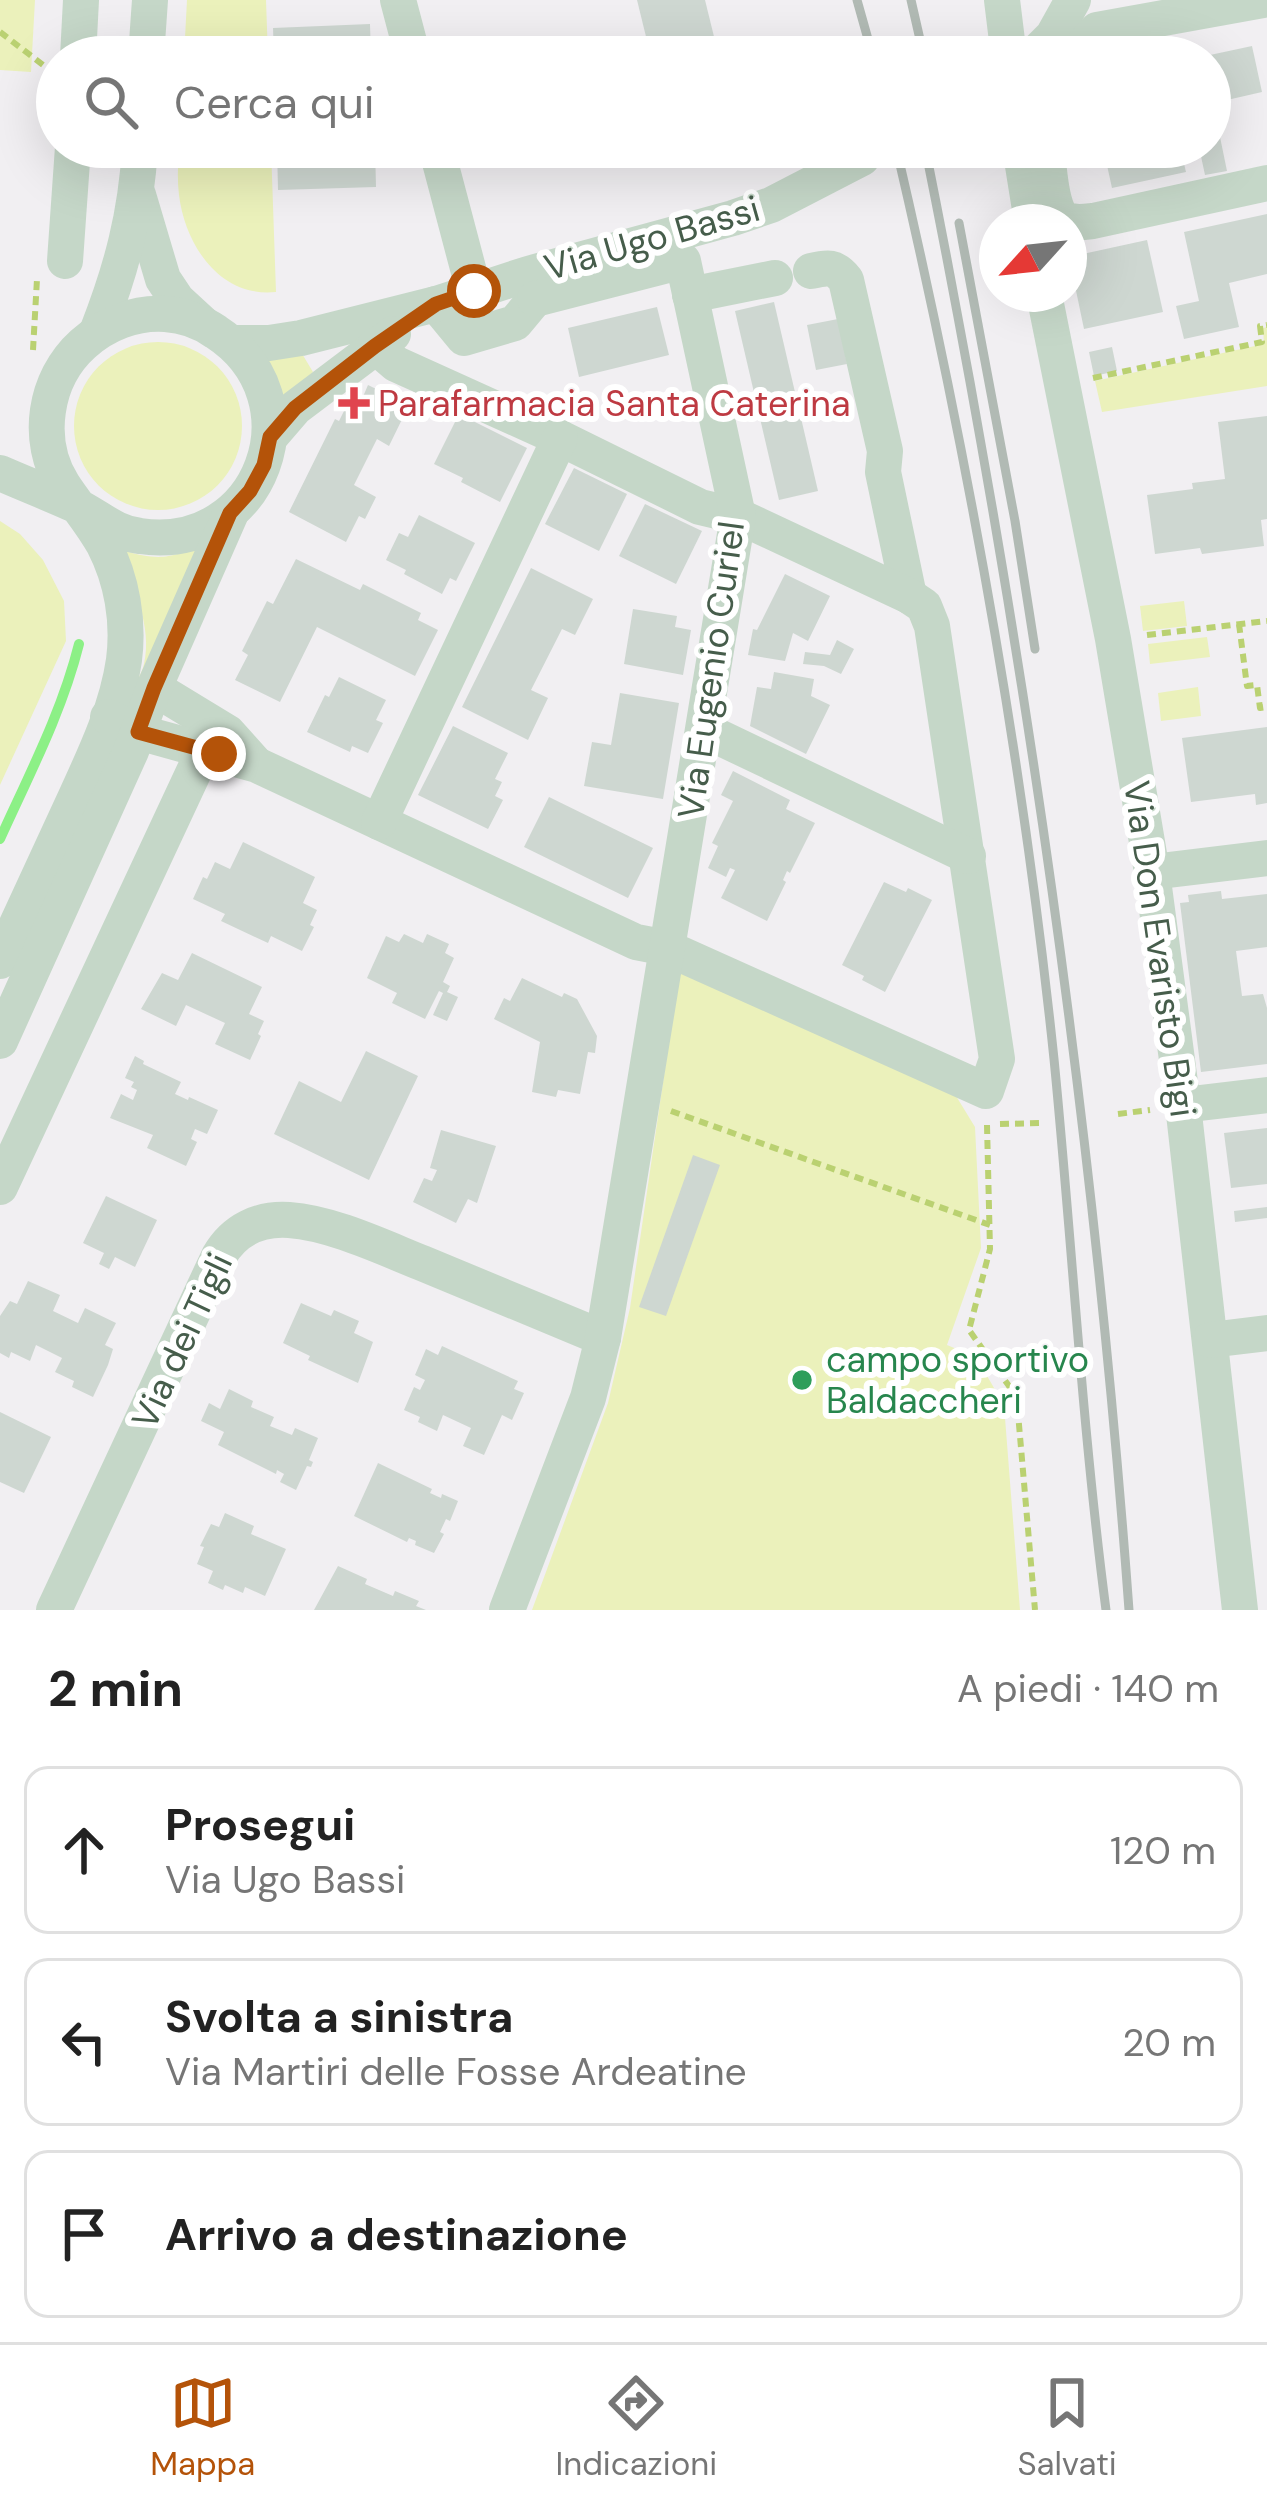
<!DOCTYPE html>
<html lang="it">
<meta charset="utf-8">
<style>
:root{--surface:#fff;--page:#f6f6f6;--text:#222;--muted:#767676;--line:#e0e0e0;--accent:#b45309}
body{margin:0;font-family:"DM Sans",sans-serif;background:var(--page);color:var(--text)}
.compass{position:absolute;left:979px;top:204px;width:108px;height:108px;border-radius:50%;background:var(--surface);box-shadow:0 12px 48px #0002;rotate:243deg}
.stop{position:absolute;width:36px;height:36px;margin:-27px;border:9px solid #b45309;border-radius:50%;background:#fff}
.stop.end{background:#b45309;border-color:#fff;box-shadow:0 3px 12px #0008}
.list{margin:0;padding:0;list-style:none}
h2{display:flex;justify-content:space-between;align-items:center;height:156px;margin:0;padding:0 48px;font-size:51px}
h2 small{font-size:39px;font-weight:400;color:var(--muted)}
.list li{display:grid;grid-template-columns:78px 1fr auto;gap:36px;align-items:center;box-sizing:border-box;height:168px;margin:0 24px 24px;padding:0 24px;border:3px solid var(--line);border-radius:24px}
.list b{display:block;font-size:45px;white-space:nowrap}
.list p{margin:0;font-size:39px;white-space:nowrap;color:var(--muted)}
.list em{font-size:39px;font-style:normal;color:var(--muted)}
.icon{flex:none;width:66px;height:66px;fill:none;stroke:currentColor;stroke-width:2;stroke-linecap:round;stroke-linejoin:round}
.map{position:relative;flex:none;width:1267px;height:1610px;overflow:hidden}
.search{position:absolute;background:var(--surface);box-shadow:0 12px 48px #0002;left:36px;right:36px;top:36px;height:132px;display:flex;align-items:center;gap:30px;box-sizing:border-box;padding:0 42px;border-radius:66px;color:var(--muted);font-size:45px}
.sheet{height:732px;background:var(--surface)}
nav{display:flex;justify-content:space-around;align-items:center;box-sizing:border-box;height:168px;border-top:3px solid var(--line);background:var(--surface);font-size:33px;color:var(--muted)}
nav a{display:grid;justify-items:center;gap:6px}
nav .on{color:var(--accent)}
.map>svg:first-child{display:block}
.green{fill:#ebf1bb}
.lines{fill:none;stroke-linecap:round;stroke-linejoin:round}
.stream{stroke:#8cf086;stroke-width:10}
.building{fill:#ced7d1}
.path{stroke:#bad171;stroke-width:6;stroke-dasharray:9 6;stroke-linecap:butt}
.minor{stroke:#c5d7c8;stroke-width:36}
.rail{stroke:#b1bab4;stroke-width:9}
.route{stroke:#b45309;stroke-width:15}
.health-dot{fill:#e0444e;stroke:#fff;stroke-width:4.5}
.leisure-dot{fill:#2e9e5b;stroke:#fff;stroke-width:4.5}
.labels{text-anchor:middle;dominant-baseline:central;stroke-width:12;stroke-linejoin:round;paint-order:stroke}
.street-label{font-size:36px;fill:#465d4b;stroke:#fff}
.health-label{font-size:36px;fill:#be3a42;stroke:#fff;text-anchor:start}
.leisure-label{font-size:36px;fill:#27864d;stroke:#fff;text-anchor:start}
</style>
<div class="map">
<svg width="1267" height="1610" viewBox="0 0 1267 1610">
<rect width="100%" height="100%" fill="#f1eff2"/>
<g class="green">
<path d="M0,0H35L31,72L0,70Z"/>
<path d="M187,0H266L268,57H184Z"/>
<path d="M179,147H271L276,292C220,298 185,245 179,195C177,179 178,163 179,147Z"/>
<path d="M1267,327V386L1102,412L1095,381L1264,344L1263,328Z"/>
<circle cx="158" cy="426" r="84"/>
<path d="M298,347L313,372L281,405L266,361Z"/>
<path d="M0,521L20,534L43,560L64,601L66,641L0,785Z"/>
<path d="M207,543L138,698L132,691C136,682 142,673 144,664C153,626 132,585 120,550C162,561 167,559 207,543Z"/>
<path d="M1184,601L1187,626L1143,631L1140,606Z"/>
<path d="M1207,637L1210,657L1150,664L1148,644Z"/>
<path d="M1198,687L1201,716L1161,721L1158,693Z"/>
<path d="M680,966L953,1091L975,1127L981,1248L947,1345L976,1357L1004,1405L1020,1610H532L608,1403L630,1308Z"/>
</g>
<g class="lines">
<path class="stream" d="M0,839C29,775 62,712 79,644"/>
</g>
<g class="building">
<path d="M637,0H705L719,57H651Z"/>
<path d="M370,24L371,57H274L273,28Z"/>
<path d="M1252,46L1262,92L1214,103L1210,83V55Z"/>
<path d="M1219,132L1227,171L1205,175L1199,147H1210V134Z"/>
<path d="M277,147H375L376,187L278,190Z"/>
<path d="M1103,147H1180L1186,172L1112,188Z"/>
<path d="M1267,214V274L1229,283L1239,327L1184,339L1176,306L1199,301L1184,232Z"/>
<path d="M1147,240L1163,312L1084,329L1069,257Z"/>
<path d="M774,302L818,491L779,500L735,311Z"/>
<path d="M657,307L669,355L579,377L568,328Z"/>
<path d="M838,319L847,364L816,370L807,325Z"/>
<path d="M1112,347L1117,371L1094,376L1089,352Z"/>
<path d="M368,385L409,405L389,446L377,439L354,485L376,497L365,519L359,516L346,542L289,512L335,419L339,421L346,407L351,410L358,396L362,399Z"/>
<path d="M459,414L527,448L500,502L461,482L463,478L434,464Z"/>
<path d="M1267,416V519L1261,520L1264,546L1202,554L1200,548L1155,554L1147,495L1193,489L1192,483L1225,479L1218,422Z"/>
<path d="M574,468L627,494L599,551L545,524Z"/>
<path d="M645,504L702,531L676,584L619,556Z"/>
<path d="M419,515L475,543L456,581L450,578L442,594L404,574L406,570L386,560L399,533L408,537Z"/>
<path d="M296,559L360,590L363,584L421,613L418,620L438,630L415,676L317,627L280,702L235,680L248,655L242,651L267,601L273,604Z"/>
<path d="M531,568L593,599L575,635L562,629L531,690L548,698L528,740L462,707Z"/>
<path d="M785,574L830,596L808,641L793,633L785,661L748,655L753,629L757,630Z"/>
<path d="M633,609L677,616L675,627L691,630L683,675L624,664Z"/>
<path d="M837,640L854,649L841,674L824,666L803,664L805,652L830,655Z"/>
<path d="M774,672L814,679L811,696L830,705L806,754L750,726L757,687L771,689Z"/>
<path d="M339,677L386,700L376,720L383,723L368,753L352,746L350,752L307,732L325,695L329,697Z"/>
<path d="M620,693L679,703L663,799L584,786L592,742L611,745Z"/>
<path d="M453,726L508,753L495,779L502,782L495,796L503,800L488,829L418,795Z"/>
<path d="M1267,727V803L1256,805L1255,794L1191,802L1182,738Z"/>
<path d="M733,771L790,800L786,809L815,823L790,873L787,871L783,880L786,882L767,921L721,898L735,870L730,868L726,877L708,868L718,846L712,843L733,801L721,795Z"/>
<path d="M549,797L653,848L628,898L524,847Z"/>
<path d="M243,842L315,877L303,903L317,910L310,925L314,927L302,951L271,936L268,943L221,921L225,914L193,899L203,877L207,879L215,862L230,869Z"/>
<path d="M884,882L906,892L908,888L932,900L885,992L862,980L864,976L842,965Z"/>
<path d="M1221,891L1222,899L1267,894V947L1236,951L1242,996L1263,994L1267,1008V1064L1201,1072L1180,903L1189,902L1188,895Z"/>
<path d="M404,934L423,943L427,934L449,944L445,953L454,958L443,982L450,986L447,992L458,997L447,1021L433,1015L443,993L439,991L425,1019L392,1003L397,993L367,978L386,936L399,942Z"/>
<path d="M192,953L262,987L249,1014L264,1021L258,1034L261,1036L250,1060L215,1044L225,1023L186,1005L176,1026L141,1009L162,973L178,980Z"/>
<path d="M522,978L562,997L564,993L577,999L597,1036L595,1053L588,1052L580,1094L558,1090L556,1097L532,1092L540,1042L494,1019L504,998L510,1001Z"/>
<path d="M366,1051L418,1076L369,1180L274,1134L299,1081L341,1102Z"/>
<path d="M135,1056L144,1061L143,1064L181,1082L175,1094L188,1100L189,1097L218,1110L207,1134L195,1129L191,1139L197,1142L186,1166L147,1148L153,1135L110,1118L121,1094L133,1100L137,1090L131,1087L134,1082L125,1078Z"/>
<path d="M1267,1128V1184L1231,1188L1224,1133Z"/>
<path d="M441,1130L496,1146L477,1203L468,1199L456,1223L413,1202L424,1178L432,1181L437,1170L430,1168Z"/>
<path d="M693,1155L720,1165L666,1316L639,1307Z"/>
<path d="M106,1196L157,1220L135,1267L115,1257L109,1269L99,1264L104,1253L83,1243Z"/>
<path d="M1267,1207V1218L1235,1222L1234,1211Z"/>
<path d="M28,1281L60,1295L53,1311L78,1323L85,1308L116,1323L105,1345L113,1349L108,1365L93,1397L72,1387L74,1381L55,1372L62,1358L36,1345L30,1361L11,1352L9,1358L0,1353V1316L10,1301L17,1304Z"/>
<path d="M301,1303L331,1316L334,1310L359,1321L354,1333L373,1342L358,1383L308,1360L310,1356L283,1343Z"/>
<path d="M442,1346L518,1381L514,1389L524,1393L512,1420L502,1415L484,1455L463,1446L471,1428L443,1415L437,1431L418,1422L420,1417L404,1410L414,1387L420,1390L425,1380L415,1375L426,1349L438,1355Z"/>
<path d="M229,1389L253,1401L251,1407L274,1417L270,1426L292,1435L295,1428L318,1438L309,1460L313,1462L311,1467L307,1466L296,1490L280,1482L284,1474L277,1470L276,1474L218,1445L224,1432L201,1421L209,1403L220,1409Z"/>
<path d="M0,1412L51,1437L24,1493L0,1482Z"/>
<path d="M378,1463L432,1489L430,1493L441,1498L442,1494L458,1501L450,1521L446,1519L440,1532L444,1534L434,1553L415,1545L416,1541L409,1538L407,1542L354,1516Z"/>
<path d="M225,1513L254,1526L251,1534L286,1549L265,1596L245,1587L243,1593L225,1585L223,1590L208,1583L213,1571L197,1564L204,1547L200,1546L211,1524L219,1527Z"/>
<path d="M338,1566L367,1579L365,1584L393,1596L395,1591L419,1601L416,1606L426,1610H314Z"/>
</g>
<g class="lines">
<g class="path">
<path d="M0,32L47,68"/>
<path d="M33,350L37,279"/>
<path d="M1093,378L1262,342L1260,326L1267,325"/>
<path d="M1239,624L1247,686L1257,685L1260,708L1267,707"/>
<path d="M1147,635L1267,621"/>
<path d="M671,1111L990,1225"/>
<path d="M1118,1114L1150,1110"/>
<path d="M1000,1124L1044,1123"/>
<path d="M987,1125L990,1249L969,1330L1009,1386L1018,1413L1035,1610"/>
</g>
<g class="minor">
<path d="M398,0L413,57"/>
<path d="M1002,0L1009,57"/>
<path d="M78,57L81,0"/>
<path d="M146,57L150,0"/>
<path d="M1032,57L1053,36L1073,0"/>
<path d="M1073,57L1097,30L1263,0"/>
<path d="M436,147L474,291"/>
<path d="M1020,147L1032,222"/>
<path d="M1047,147C1048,162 1051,208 1062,217C1071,224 1083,222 1093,221L1267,183"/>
<path d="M138,195L163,279L177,300L202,323"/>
<path d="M65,261L73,147"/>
<path d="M811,271C828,267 835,266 846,280L885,451L883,472L909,596"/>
<path d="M1044,294L1113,639L1152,872L1183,1105L1240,1610"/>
<path d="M690,295L775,278"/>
<path d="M436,304L464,338L515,323L535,299L528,276"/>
<path d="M97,332C122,268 136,215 140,147"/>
<path d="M234,343H269L301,338L436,304L528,274L733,218L771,205L862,158"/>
<path d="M270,437L295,408L393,334"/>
<path d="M0,473C25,484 51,494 75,505C98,516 114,533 140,536C262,554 319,399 216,332C202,322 183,315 165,314C135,312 105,324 83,344C44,379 35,441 63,485C76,505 92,523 104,545C122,580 129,621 124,660C117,710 93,759 72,805C48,857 24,909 0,961"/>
<path d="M154,688L228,733L254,762"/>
<path d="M108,717L138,732L257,765L636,942L667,948L986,1091L997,1059L932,626L924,606L909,596L738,516L700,507L560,438L396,364L375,346"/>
<path d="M704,730L968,856"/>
<path d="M379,822L560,438"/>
<path d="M1152,872L1267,858"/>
<path d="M0,1041L131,751L154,688L231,513"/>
<path d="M1183,1105L1267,1095"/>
<path d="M0,1187L204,750"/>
<path d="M1210,1340L1267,1333"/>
<path d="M54,1610L219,1256C234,1230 259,1218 289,1220C332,1223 382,1247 422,1263C483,1288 543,1313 603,1338"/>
<path d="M507,1610L588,1398L603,1338L738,516L683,261L535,299"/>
</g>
<g class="rail">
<path d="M857,0L873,57"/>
<path d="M911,0L924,57"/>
<path d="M896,147C966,447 1022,752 1054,1059C1072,1242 1082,1427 1106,1610"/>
<path d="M925,147C1022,630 1093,1118 1129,1610"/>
<path d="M959,223L1015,521L1035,649"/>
</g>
</g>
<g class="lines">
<path class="route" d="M219,754L138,732L154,688L230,513L250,491L264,465L270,437L295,408L375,346L436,304L474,291"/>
</g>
<path class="health-dot" d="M348 385h12v12h12v12h-12v12h-12v-12h-12v-12h12z"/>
<circle class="leisure-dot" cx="802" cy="1380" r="12"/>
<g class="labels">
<g class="street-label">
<text transform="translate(652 238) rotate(-16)">Via Ugo Bassi</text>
<text transform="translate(711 670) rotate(-82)">Via Eugenio Curiel</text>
<text transform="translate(1160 949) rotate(82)">Via Don Evaristo Bigi</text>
<text transform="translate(182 1341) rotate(-65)">Via dei Tigli</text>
</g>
<g class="health-label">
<text x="378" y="403">Parafarmacia Santa Caterina</text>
</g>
<g class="leisure-label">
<text x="826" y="1359">campo sportivo<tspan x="826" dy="41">Baldaccheri</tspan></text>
</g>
</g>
</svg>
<svg class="compass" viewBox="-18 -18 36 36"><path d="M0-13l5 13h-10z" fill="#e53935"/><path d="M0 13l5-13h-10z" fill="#767676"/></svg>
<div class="stop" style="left:474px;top:291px"></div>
<div class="stop end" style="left:219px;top:754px"></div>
<div class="search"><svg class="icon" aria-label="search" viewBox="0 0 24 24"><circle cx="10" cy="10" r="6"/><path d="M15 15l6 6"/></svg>Cerca qui</div>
</div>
<section class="sheet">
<h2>2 min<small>A piedi · 140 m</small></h2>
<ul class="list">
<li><svg class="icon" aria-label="ahead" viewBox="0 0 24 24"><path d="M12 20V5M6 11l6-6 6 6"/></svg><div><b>Prosegui</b><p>Via Ugo Bassi</p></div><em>120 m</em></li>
<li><svg class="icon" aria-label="left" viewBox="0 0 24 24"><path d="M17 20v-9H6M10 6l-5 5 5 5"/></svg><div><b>Svolta a sinistra</b><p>Via Martiri delle Fosse Ardeatine</p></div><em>20 m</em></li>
<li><svg class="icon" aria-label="arrive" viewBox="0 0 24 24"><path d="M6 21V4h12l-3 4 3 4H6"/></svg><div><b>Arrivo a destinazione</b></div></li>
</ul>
</section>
<nav>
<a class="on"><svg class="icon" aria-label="map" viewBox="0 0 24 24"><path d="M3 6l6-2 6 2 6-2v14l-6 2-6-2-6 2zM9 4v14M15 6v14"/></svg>Mappa</a>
<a><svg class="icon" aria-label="directions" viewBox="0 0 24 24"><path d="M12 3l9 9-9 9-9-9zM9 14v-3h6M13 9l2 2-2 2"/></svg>Indicazioni</a>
<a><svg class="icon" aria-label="saved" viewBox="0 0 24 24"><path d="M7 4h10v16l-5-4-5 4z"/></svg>Salvati</a>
</nav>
